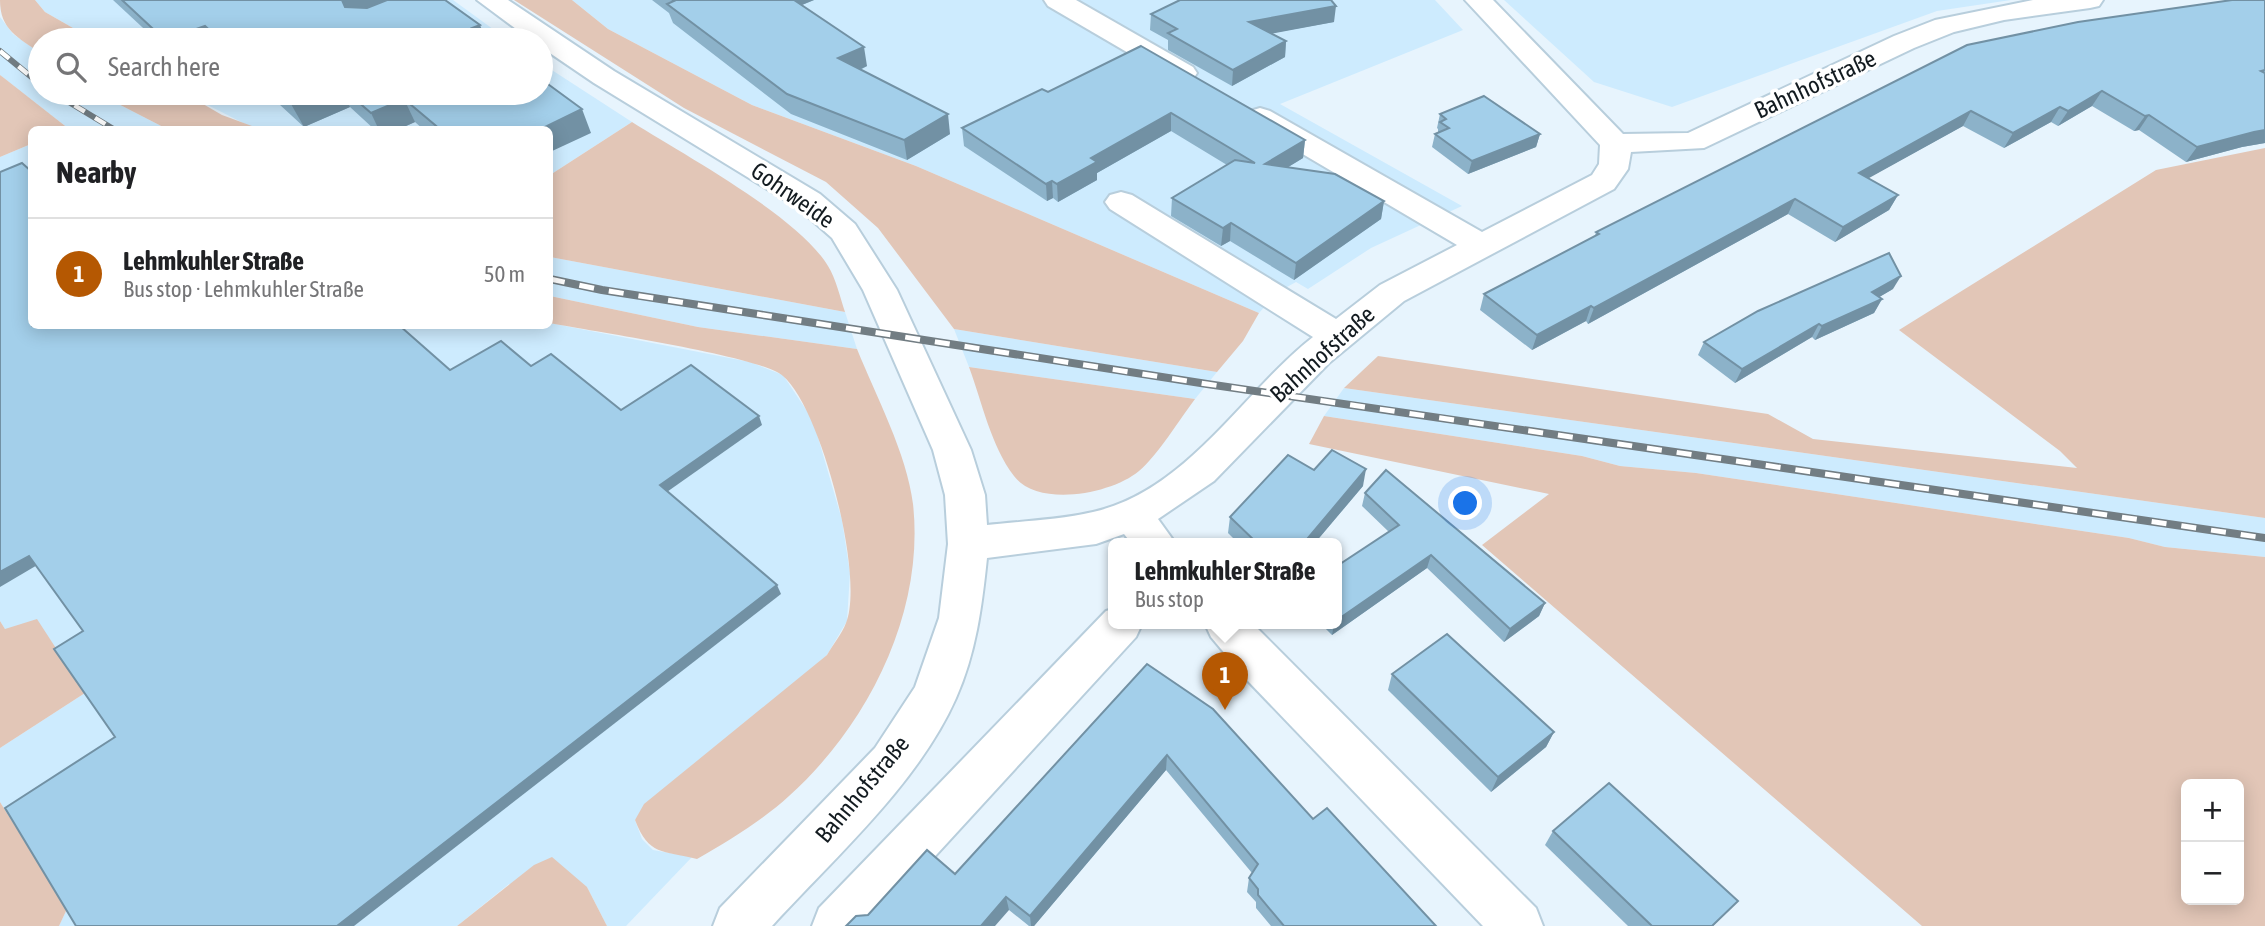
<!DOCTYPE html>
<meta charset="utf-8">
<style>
:root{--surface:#fff;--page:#f2f2f2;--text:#202124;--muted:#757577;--line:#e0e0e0;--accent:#b55802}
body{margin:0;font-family:"Asap Condensed",sans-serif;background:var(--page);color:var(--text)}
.controls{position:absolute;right:21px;bottom:21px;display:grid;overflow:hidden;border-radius:10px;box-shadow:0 4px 18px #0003}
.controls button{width:63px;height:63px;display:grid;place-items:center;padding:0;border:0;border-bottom:2px solid var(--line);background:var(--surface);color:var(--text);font:35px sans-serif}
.you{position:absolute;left:1466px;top:504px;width:24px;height:24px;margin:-18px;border:5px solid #fff;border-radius:50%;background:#1a73e8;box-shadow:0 0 0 10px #1a73e833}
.badge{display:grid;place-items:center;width:46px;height:46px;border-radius:50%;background:var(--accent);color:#fff;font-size:23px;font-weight:700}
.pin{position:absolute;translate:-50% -58px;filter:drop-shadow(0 2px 4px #0008)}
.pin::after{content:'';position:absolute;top:37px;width:24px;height:21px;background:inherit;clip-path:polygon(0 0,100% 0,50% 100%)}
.popup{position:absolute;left:1108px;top:538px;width:234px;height:91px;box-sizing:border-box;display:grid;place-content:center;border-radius:10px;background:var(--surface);filter:drop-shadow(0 2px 5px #0005);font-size:23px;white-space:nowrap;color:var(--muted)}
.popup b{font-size:26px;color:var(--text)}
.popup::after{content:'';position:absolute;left:50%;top:100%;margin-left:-14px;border:14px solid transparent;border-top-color:var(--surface)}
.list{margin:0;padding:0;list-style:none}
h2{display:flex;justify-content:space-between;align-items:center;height:91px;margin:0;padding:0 28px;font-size:30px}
h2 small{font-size:23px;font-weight:400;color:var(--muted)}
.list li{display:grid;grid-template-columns:46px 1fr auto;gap:21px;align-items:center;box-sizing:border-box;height:112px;padding:0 28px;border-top:2px solid var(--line)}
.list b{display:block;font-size:26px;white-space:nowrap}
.list p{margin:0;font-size:23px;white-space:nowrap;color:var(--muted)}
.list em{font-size:23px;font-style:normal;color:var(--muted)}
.icon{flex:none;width:38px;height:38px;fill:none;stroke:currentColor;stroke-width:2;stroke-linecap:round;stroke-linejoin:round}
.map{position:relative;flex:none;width:2265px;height:926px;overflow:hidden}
.search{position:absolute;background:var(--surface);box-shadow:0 4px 18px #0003;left:28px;top:28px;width:525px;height:77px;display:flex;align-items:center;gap:18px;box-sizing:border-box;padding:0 24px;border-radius:38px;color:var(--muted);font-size:26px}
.panel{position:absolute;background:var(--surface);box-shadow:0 4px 18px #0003;left:28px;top:126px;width:525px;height:203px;border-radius:10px}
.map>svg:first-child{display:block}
.built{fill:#cdebfe}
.green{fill:#e2c6b7;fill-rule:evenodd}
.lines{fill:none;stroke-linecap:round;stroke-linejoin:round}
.minor-casing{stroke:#b8cedc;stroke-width:4}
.minor{fill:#fff;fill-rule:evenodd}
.rail-far1-casing{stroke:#727d83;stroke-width:6}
.rail-casing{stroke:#727d83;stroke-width:8}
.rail-far1{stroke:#fff;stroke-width:4.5;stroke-dasharray:12;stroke-linecap:butt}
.rail{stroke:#fff;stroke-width:5;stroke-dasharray:15;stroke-linecap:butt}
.wall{fill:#8cb2c9}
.shaded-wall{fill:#7291a4}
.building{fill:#a3cfea;stroke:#7291a4;stroke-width:2}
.labels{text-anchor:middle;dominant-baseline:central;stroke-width:7;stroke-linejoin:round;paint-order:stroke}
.street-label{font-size:24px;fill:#131b20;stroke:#fff}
</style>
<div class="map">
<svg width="2265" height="926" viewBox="0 0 2265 926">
<rect width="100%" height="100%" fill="#e7f4fd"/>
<g class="built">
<path d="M35,0H453L508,40H94L45,12Z"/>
<path d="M572,0H1435L1463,30L1280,104L1462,206L1371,248L1308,289L1296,282L1278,292L1259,313L916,166L752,105L608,29Z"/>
<path d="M1504,0H2011L1937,11L1672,107L1594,82Z"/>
<path d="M0,17L13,34L40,53V93H97L167,129H69L0,75Z"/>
<path d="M541,63L632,122L550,175V130L255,129L184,93H541Z"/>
<path d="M31,144L32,326H550V323L750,362L783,375L813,420L842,520L850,573L847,621L827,655L635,820L642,839L653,850L692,857L626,926H607L587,887L509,884L457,926H59L67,909L0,802V748L85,693L5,629L0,621V157Z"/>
<path d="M550,257L845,312L857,349L698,327L550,296Z"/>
<path d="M954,329L1217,372L1195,399L969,367Z"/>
<path d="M1344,388L2265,518V557L2165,547L2129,538L1696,473L1620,466L1582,456L1324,416Z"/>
</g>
<g class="green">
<path d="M0,0H35L45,12L94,40H40V53C18,37 0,30 0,0Z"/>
<path d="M514,0H572L608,29L752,105L916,166L1259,313L1243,341L1217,372L954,329L878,228L826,182L684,108Z"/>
<path d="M0,75L4,78L69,129L32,130L31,144L0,157Z"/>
<path d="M97,93H184L222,115L260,129H167Z"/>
<path d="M632,122C684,155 798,216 828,266C836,279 840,297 845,312L550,257V175Z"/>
<path d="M2265,148V518L1344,388L1378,356L1768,414L1813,439L2077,468L2060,451L1899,330L2156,170Z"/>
<path d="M550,296L698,327L857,349C876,396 907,454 913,504C925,612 868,725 789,796C763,820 728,841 697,859C662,850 649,856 635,820L644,804L827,655C833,644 842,634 846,623C865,577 821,408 783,376C761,356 589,331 550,323Z"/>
<path d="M969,367L1195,399C1180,419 1157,456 1139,471C1112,494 1038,508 1014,476C991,446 982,402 969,367Z"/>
<path d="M1324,416L1582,456L1620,466L1696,473L2129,538L2165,547L2265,557V926H1922L1482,545L1549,494L1309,444ZM2186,784H2239V900H2186Z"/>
<path d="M37,619L85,693L0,748V621L5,629Z"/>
<path d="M0,802L67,909L59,926H0Z"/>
<path d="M552,857L587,887L607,926H457L534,865Z"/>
</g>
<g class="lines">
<g class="minor-casing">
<g id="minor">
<path d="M477,0H508L614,71L820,194L855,224L897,290L971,450L985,495L987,525C1022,521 1059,520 1093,512C1187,491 1242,393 1313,337L1110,209L1105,202L1110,195L1121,192L1132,195L1336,319L1380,285L1457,245L1250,123L1245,117L1250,111L1260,108L1270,111L1482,232L1592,175L1599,164L1600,145L1465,0H1493L1623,134L1688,133L1894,36L1935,20L2033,0H2103L2099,6L2090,8L2004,20L1954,32L1914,48L1704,148L1631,152L1628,169L1614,189L1404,301L1329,363L1214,481L1158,519L1176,544H1132L1124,534L1096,544L987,558C982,606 976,653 956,698C918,784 835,857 772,926H713L720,908L875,748L915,687L939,618L948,544L945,495L933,450L863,290L832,238L798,208L594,83L541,47V40H531Z"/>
<path d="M1044,0H1076L1193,67L1197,73L1193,79L1183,81L1173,79L1048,6Z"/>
<path d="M1113,609V624H1142L1136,637L871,926H812L819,908L1106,611Z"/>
<path d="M1205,624H1253L1536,908L1543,926H1483L1247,680L1211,637Z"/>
</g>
</g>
<use href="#minor" class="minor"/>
<g class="rail-far1-casing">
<g id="rail-far1">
<path d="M0,51L40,84"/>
<path d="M54,93L115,130"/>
</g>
</g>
<g class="rail-casing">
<path id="rail" d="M550,279L602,290L1207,384L2265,538"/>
</g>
<use href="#rail-far1" class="rail-far1"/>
<use href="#rail" class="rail"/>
</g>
<g class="wall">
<path d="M113,0H445L488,40H156Z"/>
<path d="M652,0H814L802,5L867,66L860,70L950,134L907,160L791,114L673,23L669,13Z"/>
<path d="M2265,0V143L2242,147L2186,162L2139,130L2134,131L2092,106L2058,126L2051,122L2004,148L1963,126L1868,178L1898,195L1889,210L1835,242L1788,214L1588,324L1586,321L1532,350L1480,310L1484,294L1595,236L1596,232Z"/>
<path d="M1151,14L1334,22L1272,33L1286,41L1285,57L1232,86L1168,50V40L1150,30Z"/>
<path d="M1141,46L1305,140L1303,158L1288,167L1384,201L1381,219L1294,280L1230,241L1221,246L1171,216L1172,198L1227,165L1171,131L1097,173V180L1058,202L1053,198L1047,201L964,146L962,128L1048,92Z"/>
<path d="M267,93H541L591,133L550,130H424L415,122L397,130H375L350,107L304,127Z"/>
<path d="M1440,114L1540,134L1536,147L1468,174L1432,147L1435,134L1438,132V129L1437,128Z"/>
<path d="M1893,289L1879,297L1882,299L1874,313L1815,340L1812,337L1735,383L1698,355L1704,342Z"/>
<path d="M1314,470L1363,486L1314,544H1239L1228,533L1230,517Z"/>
<path d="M1365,493L1545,603L1539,616L1504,642L1427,568L1332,635L1321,624H1337L1389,532L1362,506Z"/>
<path d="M1147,664L1313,819L1436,926H1271L1256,908V902L1247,892L1249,878L1252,873L1166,770L1034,926H1029L1009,910L868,915L955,874Z"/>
<path d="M1392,674L1554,732L1546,747L1491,792L1388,690Z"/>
<path d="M1553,831L1725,914L1713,926H1628L1545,845Z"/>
</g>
<g class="shaded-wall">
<path d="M342,0H393L353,21Z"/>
<path d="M785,0H814L787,11Z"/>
<path d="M1336,6L1334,22L1248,38L1249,22Z"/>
<path d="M480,25L486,40L472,28Z"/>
<path d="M205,26L213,40H168Z"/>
<path d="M1286,41L1285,57L1232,86L1233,70Z"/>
<path d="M864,47L867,66L842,78L838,58Z"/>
<path d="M2102,91L2092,106L2058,126L2068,111Z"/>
<path d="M317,93H342L350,107L304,127L291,104Z"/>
<path d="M404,99L415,122L397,130H379L371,113Z"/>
<path d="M2060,107L2051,122L2004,148L2013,133Z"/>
<path d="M582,109L591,133L550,152V130H539Z"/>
<path d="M1971,111L1963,126L1851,188L1859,173Z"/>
<path d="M1171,113V131L1097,173V180L1058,202L1057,184L1091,158Z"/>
<path d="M948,114L950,134L907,160L904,140Z"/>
<path d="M2149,115L2139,130L2134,131L2145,116Z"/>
<path d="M2265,130V143L2242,147L2186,162L2197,147L2254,132Z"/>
<path d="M1540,134L1536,147L1468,174L1472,161Z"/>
<path d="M1305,140L1303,158L1264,182L1265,164Z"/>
<path d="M1052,181L1053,198L1047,201L1046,184Z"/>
<path d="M1898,195L1889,210L1835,242L1843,227Z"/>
<path d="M1795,199L1788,214L1588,324L1594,308Z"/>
<path d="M1384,201L1381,219L1294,280L1296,263Z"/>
<path d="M1231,223L1230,241L1221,246L1223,228Z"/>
<path d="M1901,276L1893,289L1864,306L1872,292Z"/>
<path d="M1882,299L1874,313L1815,340L1822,326Z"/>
<path d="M1591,306L1586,321L1532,350L1537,335Z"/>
<path d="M1819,324L1812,337L1735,383L1742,369Z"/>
<path d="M759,416L762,425L664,494L660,485Z"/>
<path d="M1366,469L1363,486L1314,544H1303Z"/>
<path d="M1431,555L1427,568L1332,635L1334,624H1337V620Z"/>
<path d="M29,556L39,564L0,587V572Z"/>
<path d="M777,585L781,594L354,926H337Z"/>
<path d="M1545,603L1539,616L1504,642L1510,629Z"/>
<path d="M1554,732L1546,747L1491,792L1498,777Z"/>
<path d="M1167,755L1166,770L1034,926H1031L1030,916Z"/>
<path d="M1006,897L1009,910L995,926H981Z"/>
</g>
<g class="building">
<path d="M122,0H342L345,7L367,8L387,0H445L480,25L472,28L488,40H220L205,26L165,40Z"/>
<path d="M672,0H794L864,47L838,58L948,114L904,140L787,94L667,4L674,1Z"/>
<path d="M1180,0H1331L1336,6L1249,22L1286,41L1233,70L1168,33L1177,29L1151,14Z"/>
<path d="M2232,0H2265V70L2261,71L2265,73V130L2254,132L2197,147L2149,115L2145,116L2102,91L2068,111L2060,107L2013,133L1971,111L1859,173L1898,195L1843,227L1795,199L1594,308L1591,306L1537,335L1484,294L1599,234L1596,232L1967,45L2078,22Z"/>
<path d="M1141,46L1305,140L1265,164L1335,174L1384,201L1296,263L1231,223L1223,228L1172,198L1235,160L1255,163L1171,113L1091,158L1097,162L1057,184L1052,181L1046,184L962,128L1042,89L1048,92Z"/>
<path d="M541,79L582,109L539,130H441L404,99L371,113L348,93H541Z"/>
<path d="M279,93H317L291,104Z"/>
<path d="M1484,96L1540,134L1472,161L1435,134L1449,128L1440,122L1446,119L1440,114Z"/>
<path d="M22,163L32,172V326H294L297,328L302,326H400L450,370L501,341L531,366L551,354L621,410L691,365L759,416L660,485L777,585L337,926H76L5,808L115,737L54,649L83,631L29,556L0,572V172Z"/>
<path d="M1889,253L1901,276L1872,292L1882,299L1822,326L1819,324L1742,369L1704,342L1758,311Z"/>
<path d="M1332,450L1366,469L1303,544H1258L1230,517L1288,455L1314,470Z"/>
<path d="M1386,470L1545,603L1510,629L1431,555L1337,620V566L1399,525L1365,493Z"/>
<path d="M1447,634L1554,732L1498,777L1392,674Z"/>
<path d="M1147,664L1213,709L1313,819L1327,808L1436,926H1284L1258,895V889L1249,878L1258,864L1167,755L1030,916L1006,897L981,926H846L856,916L868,915L927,850L955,874Z"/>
<path d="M1609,783L1738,901L1712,926H1652L1553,831Z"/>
</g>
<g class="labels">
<g class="street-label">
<text transform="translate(1815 84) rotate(-25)">Bahnhofstraße</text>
<text transform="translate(793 195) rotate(35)">Gohrweide</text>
<text transform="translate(1322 354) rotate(-42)">Bahnhofstraße</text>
<text transform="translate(862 789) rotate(-50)">Bahnhofstraße</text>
</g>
</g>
</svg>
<div class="controls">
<button>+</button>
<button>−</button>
</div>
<div class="you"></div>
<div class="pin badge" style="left:1225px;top:710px">1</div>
<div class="popup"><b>Lehmkuhler Straße</b>Bus stop</div>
<div class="search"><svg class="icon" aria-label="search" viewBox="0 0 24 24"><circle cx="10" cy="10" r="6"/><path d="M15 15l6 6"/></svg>Search here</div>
<section class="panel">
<h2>Nearby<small></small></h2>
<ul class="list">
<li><span class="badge">1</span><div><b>Lehmkuhler Straße</b><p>Bus stop · Lehmkuhler Straße</p></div><em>50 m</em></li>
</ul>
</section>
</div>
